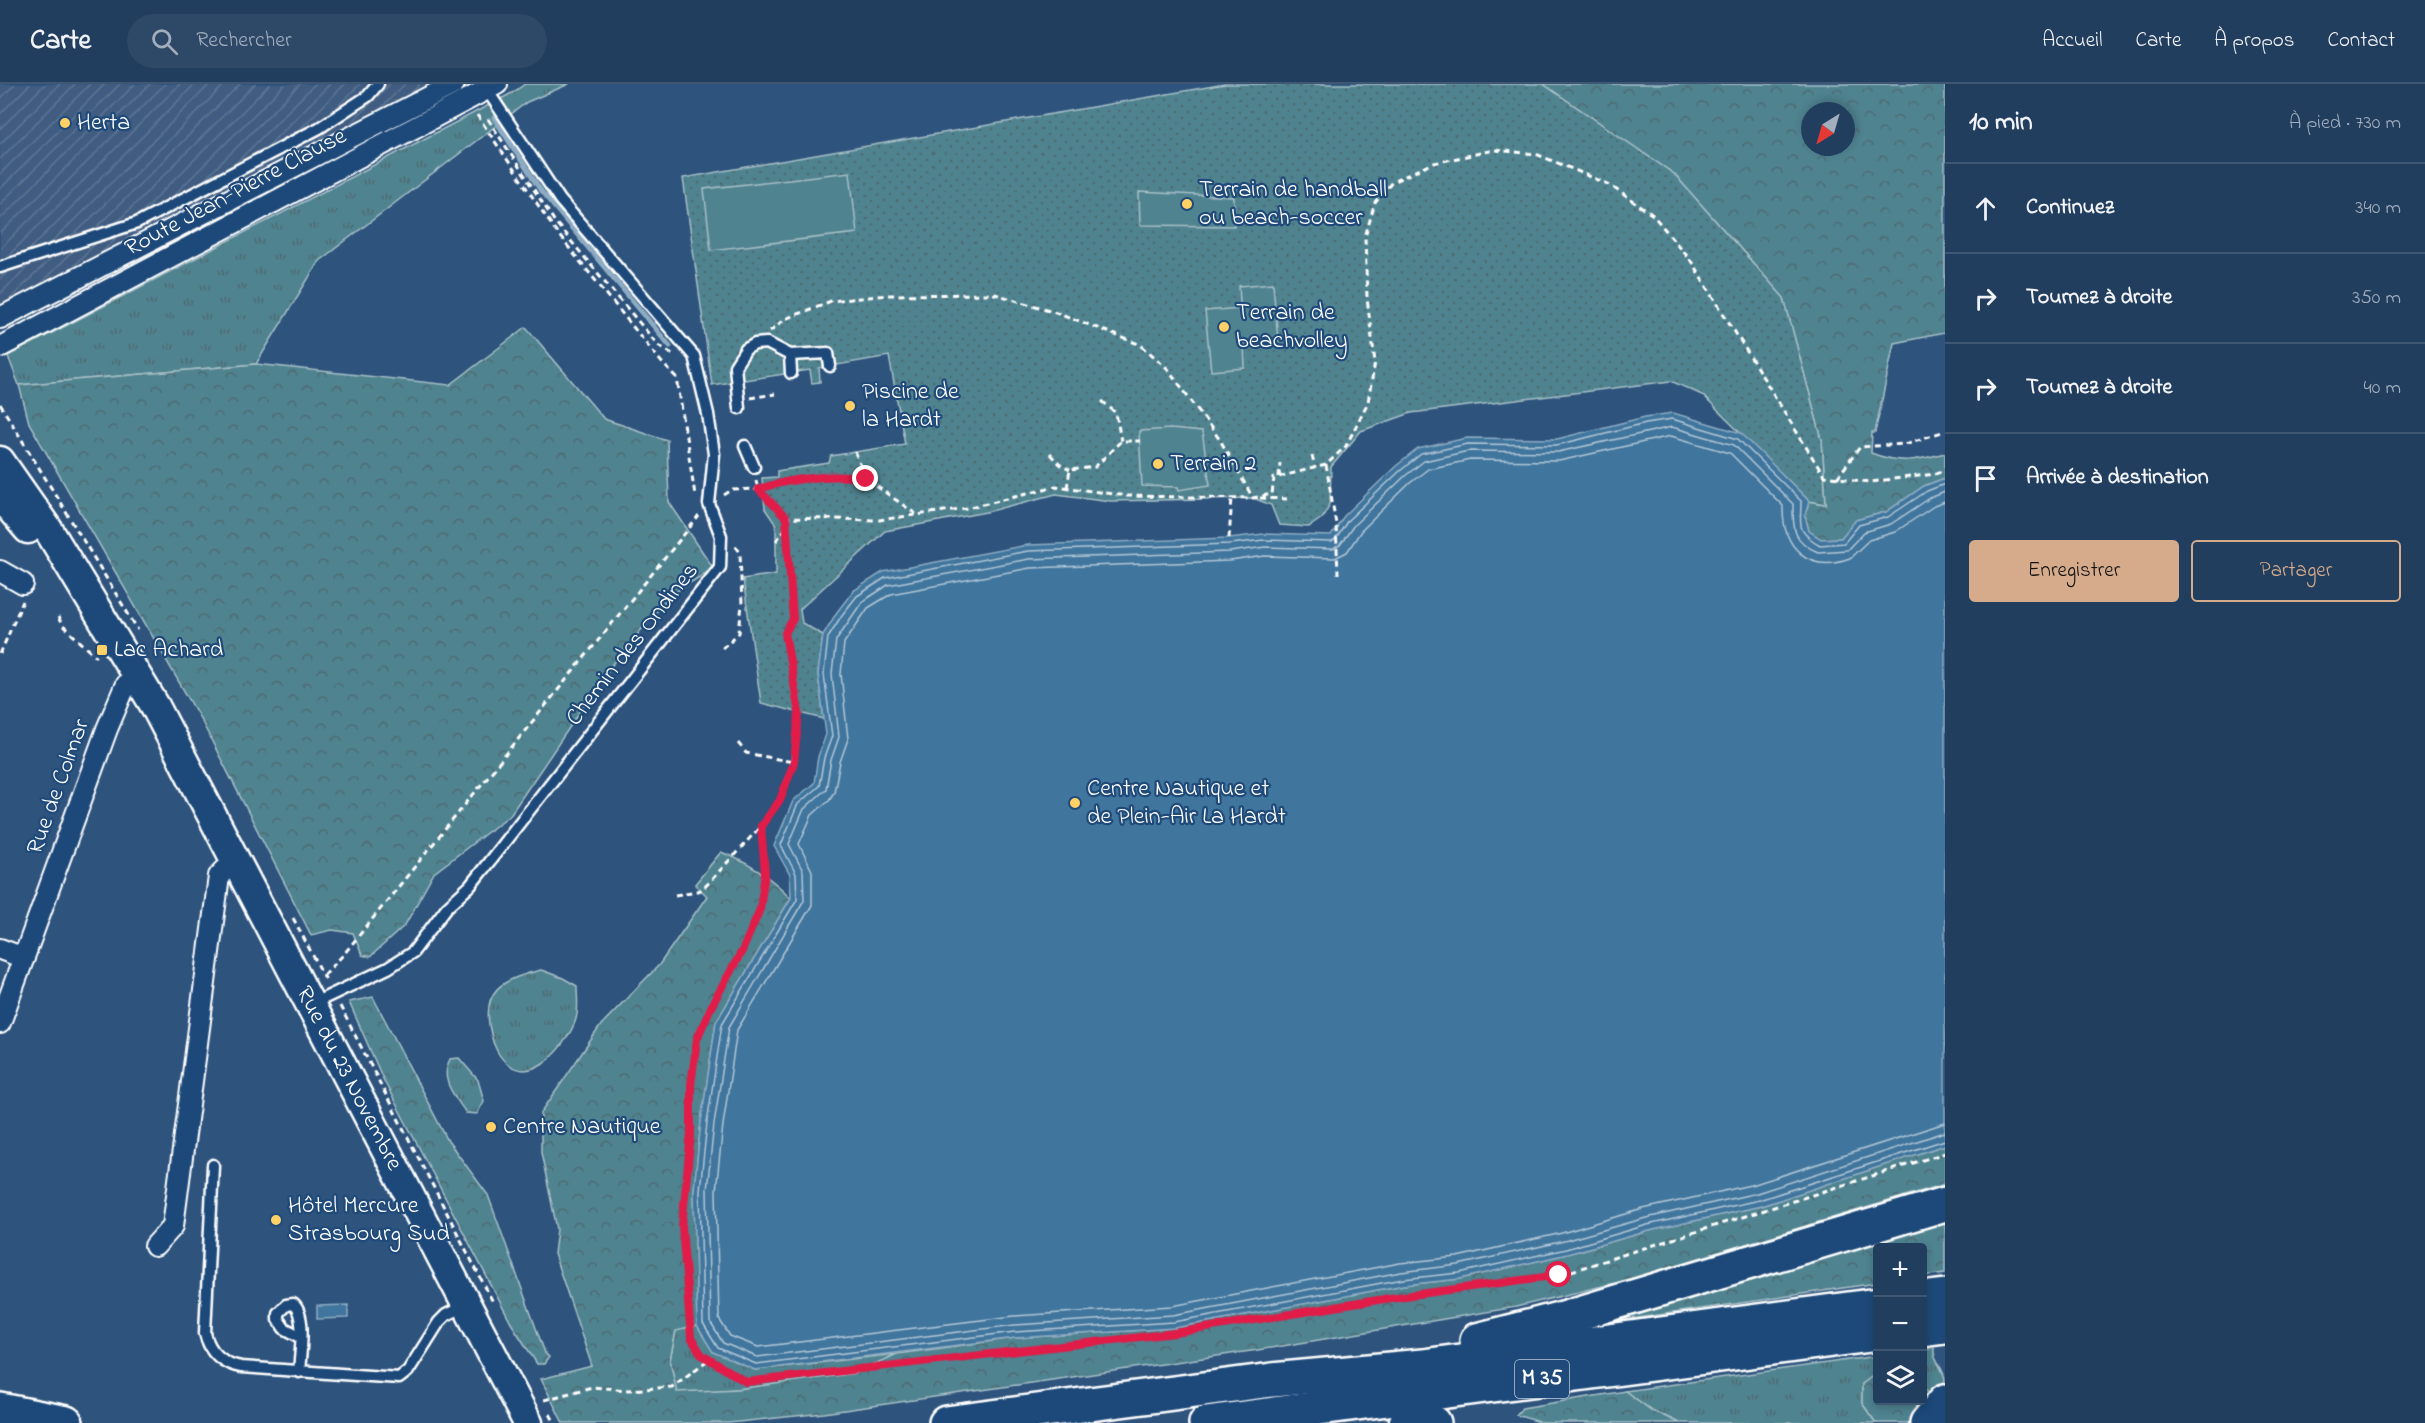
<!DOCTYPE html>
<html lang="fr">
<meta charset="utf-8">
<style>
:root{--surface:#223e5e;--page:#2e4967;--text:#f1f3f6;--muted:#a2aebc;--line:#3f5773;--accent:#d6ab8b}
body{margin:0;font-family:"Indie Flower",sans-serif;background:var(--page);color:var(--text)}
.controls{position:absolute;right:18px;bottom:18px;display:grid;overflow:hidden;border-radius:6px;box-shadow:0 3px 9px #0003}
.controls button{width:54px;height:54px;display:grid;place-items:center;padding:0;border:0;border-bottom:2px solid var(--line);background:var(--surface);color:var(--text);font:30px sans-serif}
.compass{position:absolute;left:1801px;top:18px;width:54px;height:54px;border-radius:50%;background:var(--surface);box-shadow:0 3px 9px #0003;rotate:217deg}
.stop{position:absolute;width:18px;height:18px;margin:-14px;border:4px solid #e11d48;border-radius:50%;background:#fff}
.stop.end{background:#e11d48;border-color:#fff;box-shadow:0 2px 6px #0008}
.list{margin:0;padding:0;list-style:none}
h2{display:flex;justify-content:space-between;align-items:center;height:78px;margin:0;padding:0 24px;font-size:26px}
h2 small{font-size:20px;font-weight:400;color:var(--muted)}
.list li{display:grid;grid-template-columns:39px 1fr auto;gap:18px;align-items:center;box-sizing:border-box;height:90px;padding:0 24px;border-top:2px solid var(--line)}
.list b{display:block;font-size:22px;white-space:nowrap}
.list em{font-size:20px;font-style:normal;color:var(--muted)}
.actions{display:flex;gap:12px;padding:18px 24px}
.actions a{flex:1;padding:14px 0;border:2px solid var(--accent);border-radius:6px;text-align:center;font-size:21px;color:var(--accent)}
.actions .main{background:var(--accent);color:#111}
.icon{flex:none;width:33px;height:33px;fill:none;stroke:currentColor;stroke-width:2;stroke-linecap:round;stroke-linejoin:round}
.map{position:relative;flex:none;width:1945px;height:1339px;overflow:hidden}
header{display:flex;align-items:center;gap:36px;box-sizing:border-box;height:84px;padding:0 30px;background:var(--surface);border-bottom:2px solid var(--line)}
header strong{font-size:28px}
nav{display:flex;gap:33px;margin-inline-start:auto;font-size:21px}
.search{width:420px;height:54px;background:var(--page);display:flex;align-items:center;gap:15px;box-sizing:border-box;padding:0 21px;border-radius:33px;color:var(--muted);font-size:22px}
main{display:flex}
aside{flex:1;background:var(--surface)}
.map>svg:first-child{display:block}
.industrial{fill:url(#industrial-furrows)}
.grass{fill:url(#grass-tufts);stroke:#a8c1c8;stroke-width:1.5}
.forest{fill:url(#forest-crowns);stroke:#a8c1c8;stroke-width:1.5;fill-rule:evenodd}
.park{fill:url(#park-dots);stroke:#a8c1c8;stroke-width:1.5}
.garden{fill:#508390;stroke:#a8c1c8;stroke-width:1.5}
.water{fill:#41759d;stroke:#8dacc4;stroke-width:1.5}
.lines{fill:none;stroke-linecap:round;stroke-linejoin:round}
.shore{stroke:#b3c8d8;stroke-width:1.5}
.stream{stroke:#8dacc4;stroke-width:5}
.lane-casing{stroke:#fff;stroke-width:15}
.street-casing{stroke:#fff;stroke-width:24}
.secondary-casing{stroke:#fff;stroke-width:33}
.highway-casing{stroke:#fff;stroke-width:38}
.path{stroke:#fff;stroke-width:3;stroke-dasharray:6 4.5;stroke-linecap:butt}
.lane{stroke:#1f4a7a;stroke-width:10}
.street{stroke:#1f4a7a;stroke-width:20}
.secondary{stroke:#1f4a7a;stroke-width:28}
.highway{stroke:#1f4a7a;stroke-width:33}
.route{stroke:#e11d48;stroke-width:8}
.poi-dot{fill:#ffd166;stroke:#1f4a7a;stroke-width:2}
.labels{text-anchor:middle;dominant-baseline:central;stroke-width:4.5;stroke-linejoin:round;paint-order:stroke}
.shield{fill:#1f4a7a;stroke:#bcc9d7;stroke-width:1.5}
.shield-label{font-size:22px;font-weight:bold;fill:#fff}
.poi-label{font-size:24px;fill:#fff;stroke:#1f4a7a;text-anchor:start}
.street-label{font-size:24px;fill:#fff;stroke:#1f4a7a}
</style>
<header>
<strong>Carte</strong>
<div class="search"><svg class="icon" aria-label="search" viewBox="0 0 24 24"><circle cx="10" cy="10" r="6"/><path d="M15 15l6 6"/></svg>Rechercher</div>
<nav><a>Accueil</a><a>Carte</a><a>À propos</a><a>Contact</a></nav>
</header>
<main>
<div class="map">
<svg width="1945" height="1339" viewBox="0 0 1945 1339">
<defs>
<pattern id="industrial-furrows" width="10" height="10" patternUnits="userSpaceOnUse" patternTransform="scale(1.5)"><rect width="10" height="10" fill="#405d81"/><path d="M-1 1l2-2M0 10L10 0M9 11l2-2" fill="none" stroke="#5d7594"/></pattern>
<pattern id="grass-tufts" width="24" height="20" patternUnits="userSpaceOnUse" patternTransform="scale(1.5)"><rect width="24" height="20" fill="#508390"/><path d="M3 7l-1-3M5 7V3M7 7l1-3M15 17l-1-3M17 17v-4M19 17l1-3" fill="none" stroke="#4e6a71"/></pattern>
<pattern id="forest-crowns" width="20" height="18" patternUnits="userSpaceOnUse" patternTransform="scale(1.5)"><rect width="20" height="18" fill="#508390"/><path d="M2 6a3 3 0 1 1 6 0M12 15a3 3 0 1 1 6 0" fill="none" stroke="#4e6a71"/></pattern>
<pattern id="park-dots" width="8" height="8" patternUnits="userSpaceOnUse" patternTransform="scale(1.5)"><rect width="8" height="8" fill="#508390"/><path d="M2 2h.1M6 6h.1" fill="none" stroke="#4e6a71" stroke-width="1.8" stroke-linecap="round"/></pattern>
</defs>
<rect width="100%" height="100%" fill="#2e537d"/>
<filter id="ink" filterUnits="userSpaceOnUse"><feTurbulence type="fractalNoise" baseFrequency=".0167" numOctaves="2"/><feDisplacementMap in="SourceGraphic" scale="12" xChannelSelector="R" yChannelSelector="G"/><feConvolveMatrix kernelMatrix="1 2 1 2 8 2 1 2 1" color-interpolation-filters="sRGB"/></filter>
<g filter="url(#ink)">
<path class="industrial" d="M0,0H428L0,223Z"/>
<g class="grass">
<path d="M525,0H569L527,18L319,177L256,280L19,301L8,272L512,9Z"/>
<path d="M541,886L563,894L577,902C577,912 579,925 576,935C569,957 537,1000 509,981C499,974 493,961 491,950C480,906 502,895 541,886Z"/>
<path d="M459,974L478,996L484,1017L477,1030L466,1029C454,1011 439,996 450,975Z"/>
<path d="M697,1242L713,1268L755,1286L897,1270L856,1289L738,1305L676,1309L670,1276L676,1246Z"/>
<path d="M1934,1264C1932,1277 1945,1284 1945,1297L1930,1312L1927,1306L1923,1304L1922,1266Z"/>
<path d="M1877,1272V1292L1874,1291L1862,1300V1319L1876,1339H1679L1651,1326L1625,1307Z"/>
</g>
<g class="forest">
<path d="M1543,0H1945V249L1894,259L1875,349H1872L1871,369C1899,380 1916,377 1945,369V394L1924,402L1886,428L1856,436L1841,454L1821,455L1809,447L1805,432L1809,417L1826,420L1822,356L1784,214L1674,90ZM1810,27H1846V63H1810Z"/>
<path d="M526,243L604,335L667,356L669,418L712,482L703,491L669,512L609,585L510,731L434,789L405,841L370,873L362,871L353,849L332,846L311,851L201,636L29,339L19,301L256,280L450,301Z"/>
<path d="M721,768C747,778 771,793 791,814L716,938L701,1038L694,1106L697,1242L676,1247L670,1276L677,1308L738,1305L856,1289L897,1270L1016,1254L1175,1244L1404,1201L1460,1195L1567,1170L1649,1147L1761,1122L1945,1061V1100L1619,1198L1516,1223L1258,1266L824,1329L729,1339H563L541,1295L592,1282L554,1170L557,1145L541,1068V1029L601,941L659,881L707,812L695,800Z"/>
<path d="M373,913L448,1057L488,1111L545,1269L549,1273L544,1280H537L511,1239L383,995L349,918Z"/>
<path d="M1945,1130V1189L1923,1192L1922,1164H1878L1877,1199L1590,1241Z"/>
<path d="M1874,1291L1877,1292L1878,1316H1922L1923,1304L1927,1306L1930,1312L1912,1339H1876L1862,1319V1300Z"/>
<path d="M1625,1307L1651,1326L1679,1339H1543L1516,1331L1522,1324Z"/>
</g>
<path class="park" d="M1225,0H1543L1674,90L1784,214L1822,356L1826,420L1809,417L1702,311L1671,297L1411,329L1361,347L1331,383L1330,420L1322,434L1309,443L1279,441L1271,421L1253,414L1111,417L1056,410L987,428L885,447L800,525L802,539L823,551L818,590L824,635L761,619L743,495L776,490V441L765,425L762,394L777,393V387L829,379L831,372L905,360L889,272L819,284L820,298L812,299L810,286L712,301L683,94Z"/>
<g class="garden">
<path d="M850,88L857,149L711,166L704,105Z"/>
<path d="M1139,108L1234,113V142L1140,141Z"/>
<path d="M1273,199L1278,257L1244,260L1245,284L1211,287L1205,227L1240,224L1241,233L1239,202Z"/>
<path d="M1171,345L1202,348L1210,401L1179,406L1178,403L1142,402L1139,347Z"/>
</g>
<g class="water">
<path d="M1673,329L1741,349L1809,417L1805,432L1809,447L1821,455L1841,454L1856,436L1886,428L1924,402L1945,394V1061L1761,1122L1649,1147L1567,1170L1460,1195L1404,1201L1175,1244L1016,1254L755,1286L713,1268L697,1242L694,1106L701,1038L716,938L791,814L790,791L774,762L793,717L814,699L818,673L826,650L818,590L823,551L837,528L853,507L883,488L1028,461L1229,454L1264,450L1331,452L1344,432L1396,382L1418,365L1467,354L1557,355L1645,333Z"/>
<path d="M348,1221V1234L317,1235V1222Z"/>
</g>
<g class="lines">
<g class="shore">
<path d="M1945,400L1927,407L1888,433L1859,441L1844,459L1820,461C1795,447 1801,441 1801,417L1738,355L1672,335L1646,339L1557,361L1468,360L1421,370L1400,387L1348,436L1336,455L1332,458L1264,456L1230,460L1028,467L885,494L857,512L842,531L828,553L824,590L832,652L824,674L819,702L798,720L781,761L796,790L797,815L722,940L707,1039L700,1106L703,1240L718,1264L756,1280L1015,1248L1174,1238L1403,1195L1459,1189L1566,1165L1647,1141L1759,1116L1945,1056"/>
<path d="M1945,408L1930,414L1891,440L1864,448L1847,466L1818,468C1792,457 1793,444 1793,420L1734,361L1672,343L1558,368L1469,367L1424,377L1405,392L1354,441L1340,461L1333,465L1265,463L1230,468L1029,475L888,501L862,518L836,556L832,590L839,653L831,676L826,705L804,725L789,760L803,787L804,816L729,943L714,1040L707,1106L710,1238L723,1259L757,1273L1015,1241L1173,1231L1401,1188L1458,1181L1564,1157L1646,1134L1757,1109L1945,1048"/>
<path d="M1945,418L1934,422L1895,448L1869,456L1850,474C1808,489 1782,464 1783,422L1730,369L1671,352L1559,377L1470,376L1428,385L1410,399L1361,447L1347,468L1335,474L1265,472L1230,477L1030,484L891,510L868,524L844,559L841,590L848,655L840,678L834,708L829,716L812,731L799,760L812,787V821L737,946L723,1041L716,1107L719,1235L730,1252L758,1263L1014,1232L1172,1222L1400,1179L1457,1173L1562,1149L1643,1125L1755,1100L1945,1039"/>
</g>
<path class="stream" d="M494,34L541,107L670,262"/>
<g class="lane-casing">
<g id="lane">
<path d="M0,183L137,139L319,44L368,12L378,0"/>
<path d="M790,271L828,269L830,282"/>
<path d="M739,324L735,282L746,265L755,260L767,259L790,271L791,289"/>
<path d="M745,362L754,383"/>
<path d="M312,920L388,884L413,868L447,823L470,802L720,483L721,452L709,420L714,370L708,330L694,272L560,116L485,3"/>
<path d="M213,1081L205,1249C209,1268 223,1280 241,1283L399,1294L408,1287L439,1238L446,1231L466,1221"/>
<path d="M299,1288C300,1270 307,1231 293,1220L286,1221L278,1229V1235L284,1244L301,1253"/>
</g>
</g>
<g class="street-casing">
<g id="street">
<path d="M0,234L454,0"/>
<path d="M0,263L497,0"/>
<path d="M0,487L23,500"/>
<path d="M0,865L24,874"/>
<path d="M0,939L107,645L126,600L139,592"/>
<path d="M155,1162L173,1142L219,792L236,775"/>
</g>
</g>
<g class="secondary-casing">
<g id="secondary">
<path id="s1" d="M0,377L49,447L155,622L528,1339"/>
<path d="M0,412L28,445"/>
</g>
</g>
<g class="highway-casing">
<g id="highway">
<path d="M1922,1215L1945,1212"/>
<path d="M1922,1245L1945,1242"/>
<path d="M1477,1256L1563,1234L1945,1120"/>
<path d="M0,1326L66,1339"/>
<path d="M946,1339L1272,1296L1423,1282L1878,1221"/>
<path d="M1206,1339L1878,1250"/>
<path d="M1406,1339H1434"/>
<path d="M1927,1339L1945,1317"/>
</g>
</g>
<g class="path">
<path d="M477,31L557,149L663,280L677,294L695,411"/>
<path d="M488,35L555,138L658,261L674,271"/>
<path d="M770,247L785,235L831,217L888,211L995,210L1056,228L1141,261L1168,285L1220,356L1253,414"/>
<path d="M750,314L775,310"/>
<path d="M1102,317L1116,329L1121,357"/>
<path d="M0,320L138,546"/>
<path d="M855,368L866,395L916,430"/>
<path d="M1050,370L1059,380L1070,386"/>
<path d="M1312,372L1315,384"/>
<path d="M1326,381L1336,440L1338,490"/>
<path d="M1279,393L1280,379"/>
<path d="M1837,394L1860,363L1905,360L1945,347"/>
<path d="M756,396L758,405C789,395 834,389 866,395"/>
<path d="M1067,404L1070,386L1095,383L1121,357H1140"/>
<path d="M724,411L732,406L758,405L786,434L879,436L967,424L1056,402L1127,412L1253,414L1272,410L1274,394L1326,381L1346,362L1368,318L1375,278L1367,214L1365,153L1375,119L1392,98L1434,79L1494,66L1536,70L1608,100L1653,131L1691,177L1824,392L1870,398L1934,390L1945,386"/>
<path d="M1260,414L1287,415"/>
<path d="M786,434L793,535L785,549L799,629L793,678L780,716L761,742L765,789L760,825L743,865L711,923L697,955L691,1001V1049L682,1142L691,1254L702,1271L746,1298L1175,1249L1390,1214L1559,1191L1945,1069"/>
<path d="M1229,454L1232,414"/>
<path d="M776,457L786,444"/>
<path d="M58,533L62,541L97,573"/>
<path d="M722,564L739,549L742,520L740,468L734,460"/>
<path d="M0,570L23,517"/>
<path d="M738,659L746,669L793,678"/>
<path d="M675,811L702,806L761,742"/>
<path d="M293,834L327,898"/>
<path d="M324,891L344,870L699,432"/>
<path d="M340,922L494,1220"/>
<path d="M544,1316L592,1303L629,1306L672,1303L708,1276"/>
<path d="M550,1330L555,1339"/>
</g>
<use href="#lane" class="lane"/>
<use href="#street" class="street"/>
<use href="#secondary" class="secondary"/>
<use href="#highway" class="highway"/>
</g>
</g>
<g class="lines" filter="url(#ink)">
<path class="route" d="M866,395C834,389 789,395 758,405L786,434L793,535L785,549L799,629L794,678L780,716L761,742L765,789L760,825L743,865L711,923L697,955L691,1001V1049L682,1142L691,1254L702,1271L746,1298L1175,1249L1390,1214L1559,1191"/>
</g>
<g class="poi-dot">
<circle cx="65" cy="39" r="6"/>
<circle cx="1187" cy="120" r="6"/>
<circle cx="1224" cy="243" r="6"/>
<circle cx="850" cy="322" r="6"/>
<circle cx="1158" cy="380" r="6"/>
<rect x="96" y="560" width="12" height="12" rx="3"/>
<circle cx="1075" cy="719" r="6"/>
<circle cx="491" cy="1043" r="6"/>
<circle cx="276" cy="1136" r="6"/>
</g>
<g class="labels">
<rect class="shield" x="1515" y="1276" width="54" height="38" rx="4.5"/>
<g class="shield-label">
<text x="1542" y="1295">M 35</text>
</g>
<g class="poi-label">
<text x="77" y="39">Herta</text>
<text x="1199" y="106">Terrain de handball<tspan x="1199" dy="28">ou beach-soccer</tspan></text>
<text x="1236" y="229">Terrain de<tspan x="1236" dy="28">beachvolley</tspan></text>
<text x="862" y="308">Piscine de<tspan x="862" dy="28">la Hardt</tspan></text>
<text x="1170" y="380">Terrain 2</text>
<text x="114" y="566">Lac Achard</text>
<text x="1087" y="705">Centre Nautique et<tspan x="1087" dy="28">de Plein-Air La Hardt</tspan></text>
<text x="503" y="1043">Centre Nautique</text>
<text x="288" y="1122">Hôtel Mercure<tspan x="288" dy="28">Strasbourg Sud</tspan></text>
</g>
<g class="street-label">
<text transform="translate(236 109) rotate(-28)">Route Jean-Pierre Clause</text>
<text transform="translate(633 561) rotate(-52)">Chemin des Ondines</text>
<text transform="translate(59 703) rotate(-70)">Rue de Colmar</text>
<text stroke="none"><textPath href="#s1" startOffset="710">Rue du 23 Novembre</textPath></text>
</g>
</g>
</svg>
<div class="controls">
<button>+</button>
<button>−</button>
<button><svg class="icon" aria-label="layers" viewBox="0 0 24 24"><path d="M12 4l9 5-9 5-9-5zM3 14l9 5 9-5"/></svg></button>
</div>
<svg class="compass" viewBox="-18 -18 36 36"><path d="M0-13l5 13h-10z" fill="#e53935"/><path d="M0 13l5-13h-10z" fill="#a2aebc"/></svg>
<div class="stop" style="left:1559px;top:1191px"></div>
<div class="stop end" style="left:866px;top:395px"></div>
</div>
<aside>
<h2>10 min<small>À pied · 730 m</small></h2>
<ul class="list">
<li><svg class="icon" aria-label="ahead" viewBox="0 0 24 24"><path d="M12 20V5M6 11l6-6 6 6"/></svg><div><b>Continuez</b></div><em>340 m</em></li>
<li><svg class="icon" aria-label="right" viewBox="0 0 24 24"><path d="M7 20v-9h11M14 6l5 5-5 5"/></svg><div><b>Tournez à droite</b></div><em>350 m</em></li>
<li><svg class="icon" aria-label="right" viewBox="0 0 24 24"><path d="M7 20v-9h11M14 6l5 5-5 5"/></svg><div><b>Tournez à droite</b></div><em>40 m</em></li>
<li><svg class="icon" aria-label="arrive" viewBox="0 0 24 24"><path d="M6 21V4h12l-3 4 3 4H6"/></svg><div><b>Arrivée à destination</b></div></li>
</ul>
<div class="actions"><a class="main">Enregistrer</a><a>Partager</a></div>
</aside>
</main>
